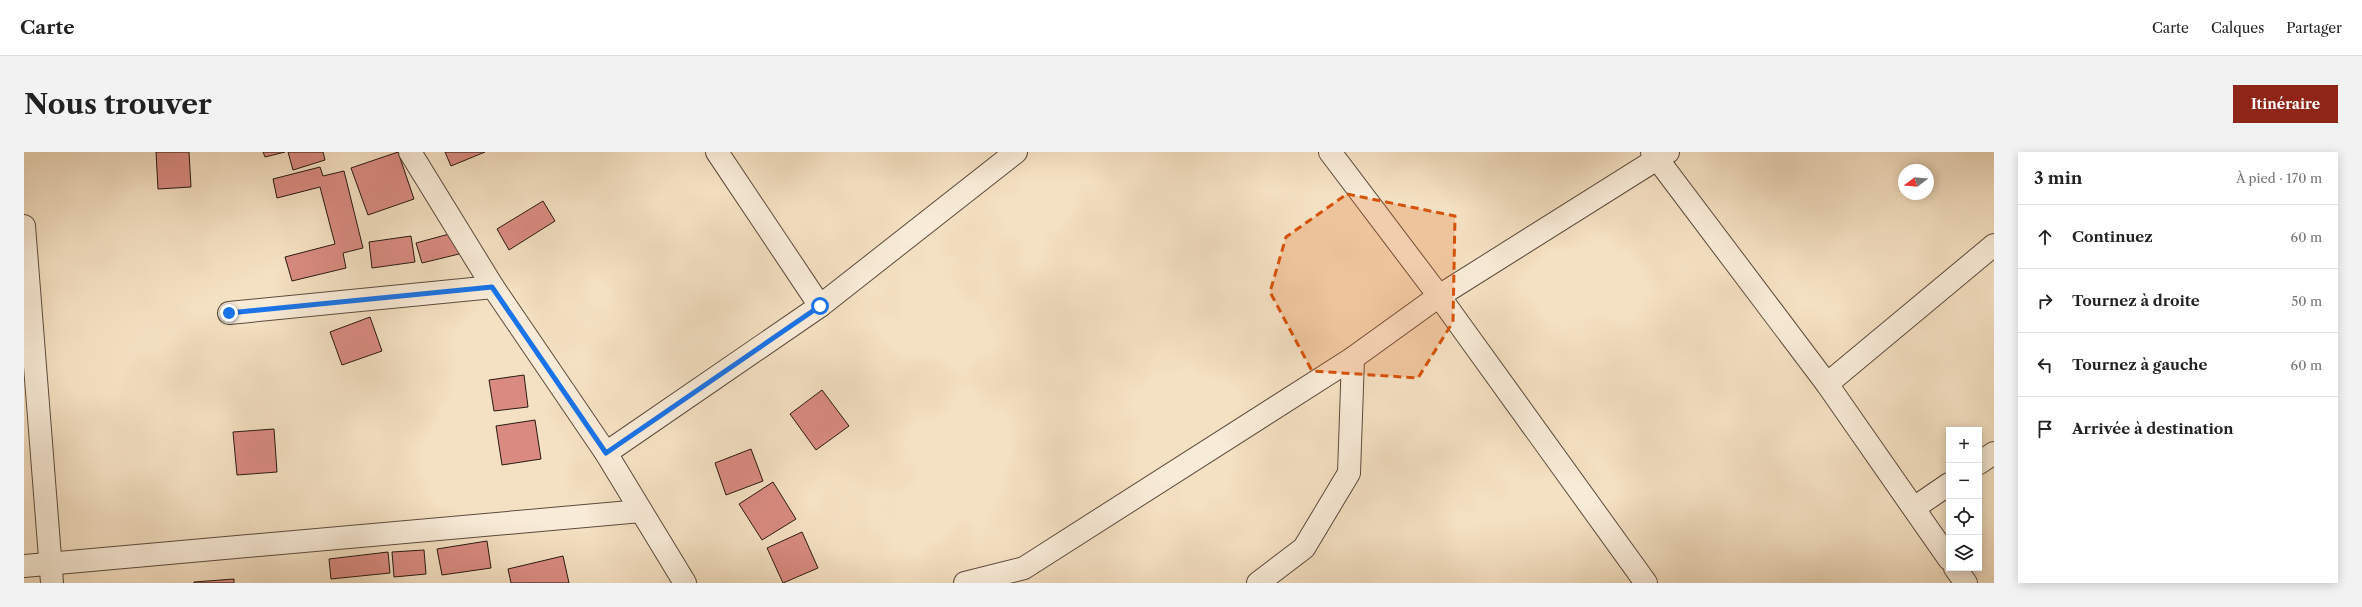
<!DOCTYPE html>
<html lang="fr">
<meta charset="utf-8">
<style>
:root{--surface:#fff;--page:#f2f2f2;--text:#222;--muted:#767676;--line:#e0e0e0;--accent:#8f2418}
body{margin:0;font-family:"Libre Caslon Text",serif;background:var(--page);color:var(--text)}
.controls{position:absolute;right:12px;bottom:12px;display:grid;overflow:hidden;border-radius:0px;box-shadow:0 2px 10px #0003}
.controls button{width:36px;height:36px;display:grid;place-items:center;padding:0;border:0;border-bottom:1px solid var(--line);background:var(--surface);color:var(--text);font:20px sans-serif}
.compass{position:absolute;left:1874px;top:12px;width:36px;height:36px;border-radius:50%;background:var(--surface);box-shadow:0 2px 10px #0003;rotate:254deg}
.stop{position:absolute;width:12px;height:12px;margin:-9px;border:3px solid #1a73e8;border-radius:50%;background:#fff}
.stop.end{background:#1a73e8;border-color:#fff;box-shadow:0 1px 4px #0008}
.list{margin:0;padding:0;list-style:none}
h2{display:flex;justify-content:space-between;align-items:center;height:52px;margin:0;padding:0 16px;font-size:17px}
h2 small{font-size:13px;font-weight:400;color:var(--muted)}
.list li{display:grid;grid-template-columns:26px 1fr auto;gap:12px;align-items:center;box-sizing:border-box;height:64px;padding:0 16px;border-top:1px solid var(--line)}
.list b{display:block;font-size:15px;white-space:nowrap}
.list em{font-size:13px;font-style:normal;color:var(--muted)}
.icon{flex:none;width:22px;height:22px;fill:none;stroke:currentColor;stroke-width:2;stroke-linecap:round;stroke-linejoin:round}
.map{position:relative;flex:none;width:1970px;height:431px;overflow:hidden;border-radius:0px}
header{display:flex;align-items:center;gap:24px;box-sizing:border-box;height:56px;padding:0 20px;background:var(--surface);border-bottom:1px solid var(--line)}
header strong{font-size:19px}
nav{display:flex;gap:22px;margin-inline-start:auto;font-size:14px}
.intro{display:flex;align-items:center;justify-content:space-between;box-sizing:border-box;height:96px;padding:0 24px}
h1{margin:0;font-size:28px}
.button{padding:10px 18px;border-radius:0px;background:var(--accent);color:#fff;font-size:14px;font-weight:700}
main{display:flex;gap:24px;padding:0 24px}
aside{flex:1;background:var(--surface);border-radius:0px;box-shadow:0 2px 10px #0003}
.map>svg:first-child{display:block}
.building{fill:#d98b81;stroke:#291910}
.lines{fill:none;stroke-linecap:round;stroke-linejoin:round}
.minor-casing{stroke:#5c4b3c;stroke-width:24}
.minor{stroke:#f8ebd7;stroke-width:22}
.route{stroke:#1a73e8;stroke-width:5}
.marked{fill:#d5530c;fill-opacity:0.2;stroke:#d5530c;stroke-width:3;stroke-dasharray:8 5;stroke-linejoin:round}
</style>
<header>
<strong>Carte</strong>
<nav><a>Carte</a><a>Calques</a><a>Partager</a></nav>
</header>
<div class="intro"><h1>Nous trouver</h1><a class="button">Itinéraire</a></div>
<main>
<div class="map">
<svg width="1970" height="431" viewBox="0 0 1970 431">
<rect width="100%" height="100%" fill="#f4e0c2"/>
<filter id="stains"><feTurbulence type="fractalNoise" baseFrequency=".005" numOctaves="4"/><feColorMatrix values="0 0 0 0 .2 0 0 0 0 .09 0 0 0 0 .02 0 0 0 .5 -.17"/></filter>
<radialGradient id="worn" r=".72"><stop offset=".6" stop-color="#630" stop-opacity="0"/><stop offset="1" stop-color="#630" stop-opacity=".3"/></radialGradient>
<g class="building">
<path d="M132,0H165L167,35L134,37Z"/>
<path d="M239,0H261L241,5Z"/>
<path d="M264,0H299L301,8L269,18Z"/>
<path d="M374,0L390,47L344,63L327,16Z"/>
<path d="M421,0H461L427,14Z"/>
<path d="M296,15L299,24L320,19L339,96L319,101L322,116L268,129L261,105L311,92L296,35L253,46L249,27Z"/>
<path d="M519,49L531,69L485,98L473,77Z"/>
<path d="M429,81L435,102L398,111L392,91Z"/>
<path d="M387,84L391,110L348,116L345,90Z"/>
<path d="M346,165L358,199L318,213L306,180Z"/>
<path d="M500,223L504,255L470,259L465,228Z"/>
<path d="M798,238L825,274L792,298L766,262Z"/>
<path d="M511,268L517,307L478,313L472,274Z"/>
<path d="M250,277L253,320L213,323L209,280Z"/>
<path d="M727,297L739,329L702,343L691,311Z"/>
<path d="M749,330L772,367L738,388L715,352Z"/>
<path d="M778,380L794,416L759,431L743,396Z"/>
<path d="M463,389L467,416L418,423L413,397Z"/>
<path d="M400,398L402,422L370,425L368,400Z"/>
<path d="M364,400L366,421L307,427L305,407Z"/>
<path d="M539,404L545,431H487L484,417Z"/>
<path d="M210,427V431H170V430Z"/>
</g>
<g class="lines">
<g class="minor-casing">
<g id="minor">
<path d="M386,0L469,135L582,301L661,431"/>
<path d="M693,0L796,154"/>
<path d="M1306,0L1415,144L1622,431"/>
<path d="M1628,0L1803,232L1925,407"/>
<path d="M0,74L28,431"/>
<path d="M205,161L469,135"/>
<path d="M1803,232L1970,93"/>
<path d="M582,301L796,154L992,0"/>
<path d="M1955,311L1970,301"/>
<path d="M1890,356L1925,332"/>
<path d="M0,414L617,359"/>
<path d="M1931,416L1942,431"/>
<path d="M941,431L1000,416L1329,206L1415,144L1644,0"/>
<path d="M1234,431L1280,396L1325,321L1329,206"/>
</g>
</g>
<use href="#minor" class="minor"/>
</g>
<g class="lines">
<path class="route" d="M205,161L468,135L582,301L796,154"/>
</g>
<path class="marked" d="M1323,42L1431,64L1429,170L1394,226L1288,219L1246,140L1262,85Z"/>
<rect width="100%" height="100%" filter="url(#stains)"/>
<rect width="100%" height="100%" fill="url(#worn)"/>
</svg>
<div class="controls">
<button>+</button>
<button>−</button>
<button><svg class="icon" aria-label="locate" viewBox="0 0 24 24"><circle cx="12" cy="12" r="6"/><path d="M12 2v4M12 18v4M2 12h4M18 12h4"/></svg></button>
<button><svg class="icon" aria-label="layers" viewBox="0 0 24 24"><path d="M12 4l9 5-9 5-9-5zM3 14l9 5 9-5"/></svg></button>
</div>
<svg class="compass" viewBox="-18 -18 36 36"><path d="M0-13l5 13h-10z" fill="#e53935"/><path d="M0 13l5-13h-10z" fill="#767676"/></svg>
<div class="stop" style="left:796px;top:154px"></div>
<div class="stop end" style="left:205px;top:161px"></div>
</div>
<aside>
<h2>3 min<small>À pied · 170 m</small></h2>
<ul class="list">
<li><svg class="icon" aria-label="ahead" viewBox="0 0 24 24"><path d="M12 20V5M6 11l6-6 6 6"/></svg><div><b>Continuez</b></div><em>60 m</em></li>
<li><svg class="icon" aria-label="right" viewBox="0 0 24 24"><path d="M7 20v-9h11M14 6l5 5-5 5"/></svg><div><b>Tournez à droite</b></div><em>50 m</em></li>
<li><svg class="icon" aria-label="left" viewBox="0 0 24 24"><path d="M17 20v-9H6M10 6l-5 5 5 5"/></svg><div><b>Tournez à gauche</b></div><em>60 m</em></li>
<li><svg class="icon" aria-label="arrive" viewBox="0 0 24 24"><path d="M6 21V4h12l-3 4 3 4H6"/></svg><div><b>Arrivée à destination</b></div></li>
</ul>
</aside>
</main>
